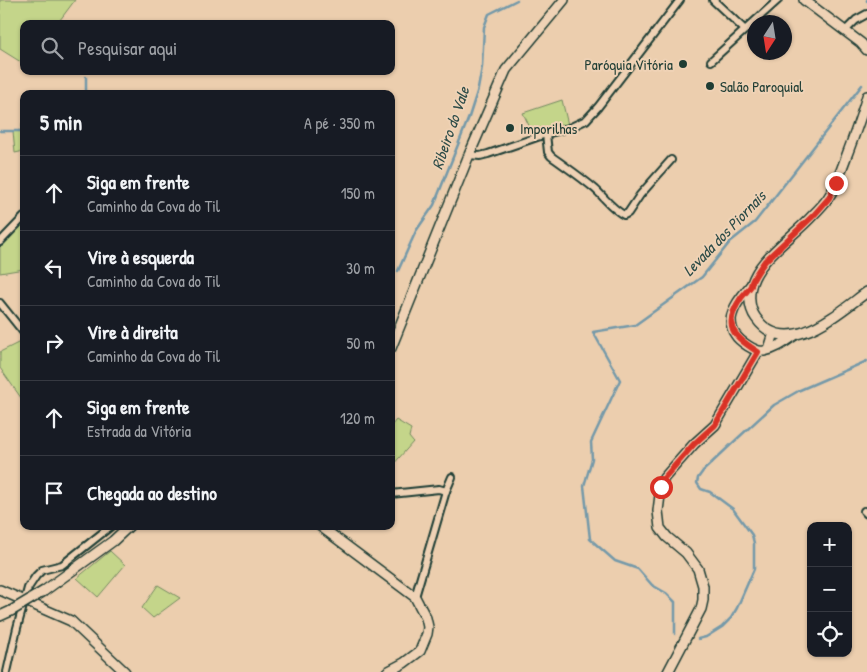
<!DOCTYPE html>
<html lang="pt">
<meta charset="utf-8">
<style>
:root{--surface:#171b24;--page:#20242c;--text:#f1f3f6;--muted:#9ea1a6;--line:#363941}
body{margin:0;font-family:"Patrick Hand",sans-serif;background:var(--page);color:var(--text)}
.controls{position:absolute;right:15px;bottom:15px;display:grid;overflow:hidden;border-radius:10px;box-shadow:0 1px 4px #0004}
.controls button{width:45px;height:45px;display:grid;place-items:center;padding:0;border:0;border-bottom:1px solid var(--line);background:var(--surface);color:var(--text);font:25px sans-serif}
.compass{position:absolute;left:747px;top:15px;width:45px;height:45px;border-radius:50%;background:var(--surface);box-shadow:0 1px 4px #0004;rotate:192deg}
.stop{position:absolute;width:15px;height:15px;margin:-11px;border:4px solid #d93025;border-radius:50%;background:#fff}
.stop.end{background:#d93025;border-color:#fff;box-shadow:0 1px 5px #0008}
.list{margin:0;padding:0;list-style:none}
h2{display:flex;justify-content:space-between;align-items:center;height:65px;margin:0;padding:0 20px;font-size:21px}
h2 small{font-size:16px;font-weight:400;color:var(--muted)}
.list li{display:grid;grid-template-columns:32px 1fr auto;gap:15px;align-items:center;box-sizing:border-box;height:75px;padding:0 20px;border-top:1px solid var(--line)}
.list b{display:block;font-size:19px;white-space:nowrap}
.list p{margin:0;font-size:16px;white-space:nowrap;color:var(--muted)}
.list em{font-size:16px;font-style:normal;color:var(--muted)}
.icon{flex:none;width:28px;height:28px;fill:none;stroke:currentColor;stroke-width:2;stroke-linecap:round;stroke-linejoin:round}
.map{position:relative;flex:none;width:867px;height:672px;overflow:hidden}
.search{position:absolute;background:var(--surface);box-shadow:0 1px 4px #0004;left:20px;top:20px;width:375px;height:55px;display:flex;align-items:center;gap:12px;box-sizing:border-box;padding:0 18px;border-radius:10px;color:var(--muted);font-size:19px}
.panel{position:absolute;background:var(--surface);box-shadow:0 1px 4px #0004;left:20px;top:90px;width:375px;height:440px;border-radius:10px}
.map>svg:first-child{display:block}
.green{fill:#c4d58a;stroke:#72895f}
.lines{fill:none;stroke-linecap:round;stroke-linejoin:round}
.stream{stroke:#7499a9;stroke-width:2.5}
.minor-casing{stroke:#1f3d34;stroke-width:10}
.tertiary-casing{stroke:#1f3d34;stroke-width:12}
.secondary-casing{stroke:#1f3d34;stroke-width:12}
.minor{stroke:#efd2b5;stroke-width:6}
.tertiary{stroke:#efd2b5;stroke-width:9}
.secondary{stroke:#efd2b5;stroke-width:9}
.tertiary-bridge-casing{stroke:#1f3d34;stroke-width:12;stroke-linecap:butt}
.tertiary-bridge{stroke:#efd2b5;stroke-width:9}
.route{stroke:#d93025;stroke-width:6}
.poi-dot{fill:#1f3d34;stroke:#efd2b5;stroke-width:2}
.labels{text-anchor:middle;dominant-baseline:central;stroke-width:4;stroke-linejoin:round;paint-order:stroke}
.poi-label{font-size:15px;fill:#1f3d34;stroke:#efd2b5;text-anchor:start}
.water-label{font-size:16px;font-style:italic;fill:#2d4c48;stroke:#efd2b5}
</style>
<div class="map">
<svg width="867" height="672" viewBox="0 0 867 672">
<rect width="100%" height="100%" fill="#ecceae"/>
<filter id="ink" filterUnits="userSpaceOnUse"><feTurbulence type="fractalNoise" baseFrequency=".02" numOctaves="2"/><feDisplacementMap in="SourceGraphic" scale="10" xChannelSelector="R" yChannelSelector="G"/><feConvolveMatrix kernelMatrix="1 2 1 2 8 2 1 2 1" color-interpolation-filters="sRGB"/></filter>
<g filter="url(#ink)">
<g class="green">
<path d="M0,0H75L57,24H24V64L0,49Z"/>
<path d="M562,100L568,125L534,136L523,113Z"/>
<path d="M22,123H24V151L15,153L13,131L22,130Z"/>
<path d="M24,217V269L0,273V242Z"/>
<path d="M24,340V402L0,368V352Z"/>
<path d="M396,420L411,429L409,437L413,442L392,466L395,485L391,486V426Z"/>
<path d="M110,551L125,565L98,597L77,578Z"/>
<path d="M158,585L180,598L153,618L142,608Z"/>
</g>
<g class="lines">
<g class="stream">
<path d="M867,0V1"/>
<path d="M86,94V77"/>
<path d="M0,131H22L24,122"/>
<path d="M398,271L416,231L434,205L469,117L478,89L482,67L484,27L489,14L517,0"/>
<path d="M675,634V602L666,593L652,585L638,569L615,561L590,539L584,486L592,459L591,442L620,380L593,332L635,325L702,277L730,242L755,222L862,85"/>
<path d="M698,639L706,637L722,627L731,618L737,608L754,569V543L752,535L733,509L710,492L701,489L697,483L698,478L703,471L738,438L774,405L800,390L867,361"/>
</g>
<g class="minor-casing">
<g id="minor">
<path d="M713,0L745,30"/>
<path d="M845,31L856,20L867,14"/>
<path d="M711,61L778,0"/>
<path d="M546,134L548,152L551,156C566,167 581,177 595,189C604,197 612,209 624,215L628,213L640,195L671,160"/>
<path d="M469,155L480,156L488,154L546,134L569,128L586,120L598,107L680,0"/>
<path d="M0,242L24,217"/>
<path d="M0,303L24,333"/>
<path d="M446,491L452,477"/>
<path d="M391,494L439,489L446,491L415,597"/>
<path d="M864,511L867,514"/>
<path d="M7,672L17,628L28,588L36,576L42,570L62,565L111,526"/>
</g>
</g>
<g class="tertiary-casing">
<g id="tertiary">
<path d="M751,285C743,295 733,306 731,319C731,323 732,330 735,334C739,341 756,353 764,351C776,349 785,342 795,335"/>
<path d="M391,348L469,155L506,70L564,0"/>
<path d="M769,349L774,333"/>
<path d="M320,526L415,597L426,618L428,627L427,634L420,651L404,663L387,672"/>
<path d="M0,590L71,621L125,672"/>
<path d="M44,591L113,541L129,526"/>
<path d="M0,616L11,611"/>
<path d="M668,672L701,609L703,600V586L698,569L686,553L667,537L660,528L658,511L661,487L664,478L694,444L715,425L758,352"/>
</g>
</g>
<g class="secondary-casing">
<g id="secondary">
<path d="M804,0L861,43L867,50"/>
<path d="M867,96C861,118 853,139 845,160C840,173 836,187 828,198C824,204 818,210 813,215C795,235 765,254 754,278C748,291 748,307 756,318C786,361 839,312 867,292"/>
</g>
</g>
<use href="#minor" class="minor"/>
<use href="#tertiary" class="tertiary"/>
<use href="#secondary" class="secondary"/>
<g class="tertiary-bridge-casing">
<path id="tertiary-bridge" d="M11,611L44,591"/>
</g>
<use href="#tertiary-bridge" class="tertiary-bridge"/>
</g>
</g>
<g class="lines" filter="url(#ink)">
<path class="route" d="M661,487L664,478L694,444L715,425L758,352C733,336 722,326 741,298C744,294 748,290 751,286C751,284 753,279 754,278C757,272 761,267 765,261L814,215L829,198L836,183"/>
</g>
<g class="poi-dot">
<circle cx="683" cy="64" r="5"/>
<circle cx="710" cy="86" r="5"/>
<circle cx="510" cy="128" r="5"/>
</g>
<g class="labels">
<g class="poi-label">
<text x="673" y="64" text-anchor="end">Paróquia Vitória</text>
<text x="720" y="86">Salão Paroquial</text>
<text x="520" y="128">Imporilhas</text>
</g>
<g class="water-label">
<text transform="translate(450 128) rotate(-71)">Ribeiro do Vale</text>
<text transform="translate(724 233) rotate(-46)">Levada dos Piornais</text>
</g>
</g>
</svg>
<div class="controls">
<button>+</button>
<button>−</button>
<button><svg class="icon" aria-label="locate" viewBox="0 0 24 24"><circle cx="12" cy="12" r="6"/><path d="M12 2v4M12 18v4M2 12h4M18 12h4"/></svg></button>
</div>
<svg class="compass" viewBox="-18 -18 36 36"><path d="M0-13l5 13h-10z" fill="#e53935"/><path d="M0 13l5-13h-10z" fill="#9ea1a6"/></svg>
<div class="stop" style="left:661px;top:487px"></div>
<div class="stop end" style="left:836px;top:183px"></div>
<div class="search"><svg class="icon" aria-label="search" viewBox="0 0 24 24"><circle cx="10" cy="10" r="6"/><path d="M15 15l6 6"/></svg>Pesquisar aqui</div>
<section class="panel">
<h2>5 min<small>A pé · 350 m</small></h2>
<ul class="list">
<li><svg class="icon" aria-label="ahead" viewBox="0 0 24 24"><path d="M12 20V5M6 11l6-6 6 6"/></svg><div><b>Siga em frente</b><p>Caminho da Cova do Til</p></div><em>150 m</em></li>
<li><svg class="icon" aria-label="left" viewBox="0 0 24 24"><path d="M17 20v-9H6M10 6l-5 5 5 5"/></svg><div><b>Vire à esquerda</b><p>Caminho da Cova do Til</p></div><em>30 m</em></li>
<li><svg class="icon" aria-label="right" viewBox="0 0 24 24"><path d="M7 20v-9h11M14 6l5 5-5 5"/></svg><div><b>Vire à direita</b><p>Caminho da Cova do Til</p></div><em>50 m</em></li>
<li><svg class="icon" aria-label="ahead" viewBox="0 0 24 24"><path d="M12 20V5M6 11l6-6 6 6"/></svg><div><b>Siga em frente</b><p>Estrada da Vitória</p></div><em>120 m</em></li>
<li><svg class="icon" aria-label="arrive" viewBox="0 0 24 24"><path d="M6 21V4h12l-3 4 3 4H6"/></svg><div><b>Chegada ao destino</b></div></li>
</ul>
</section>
</div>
